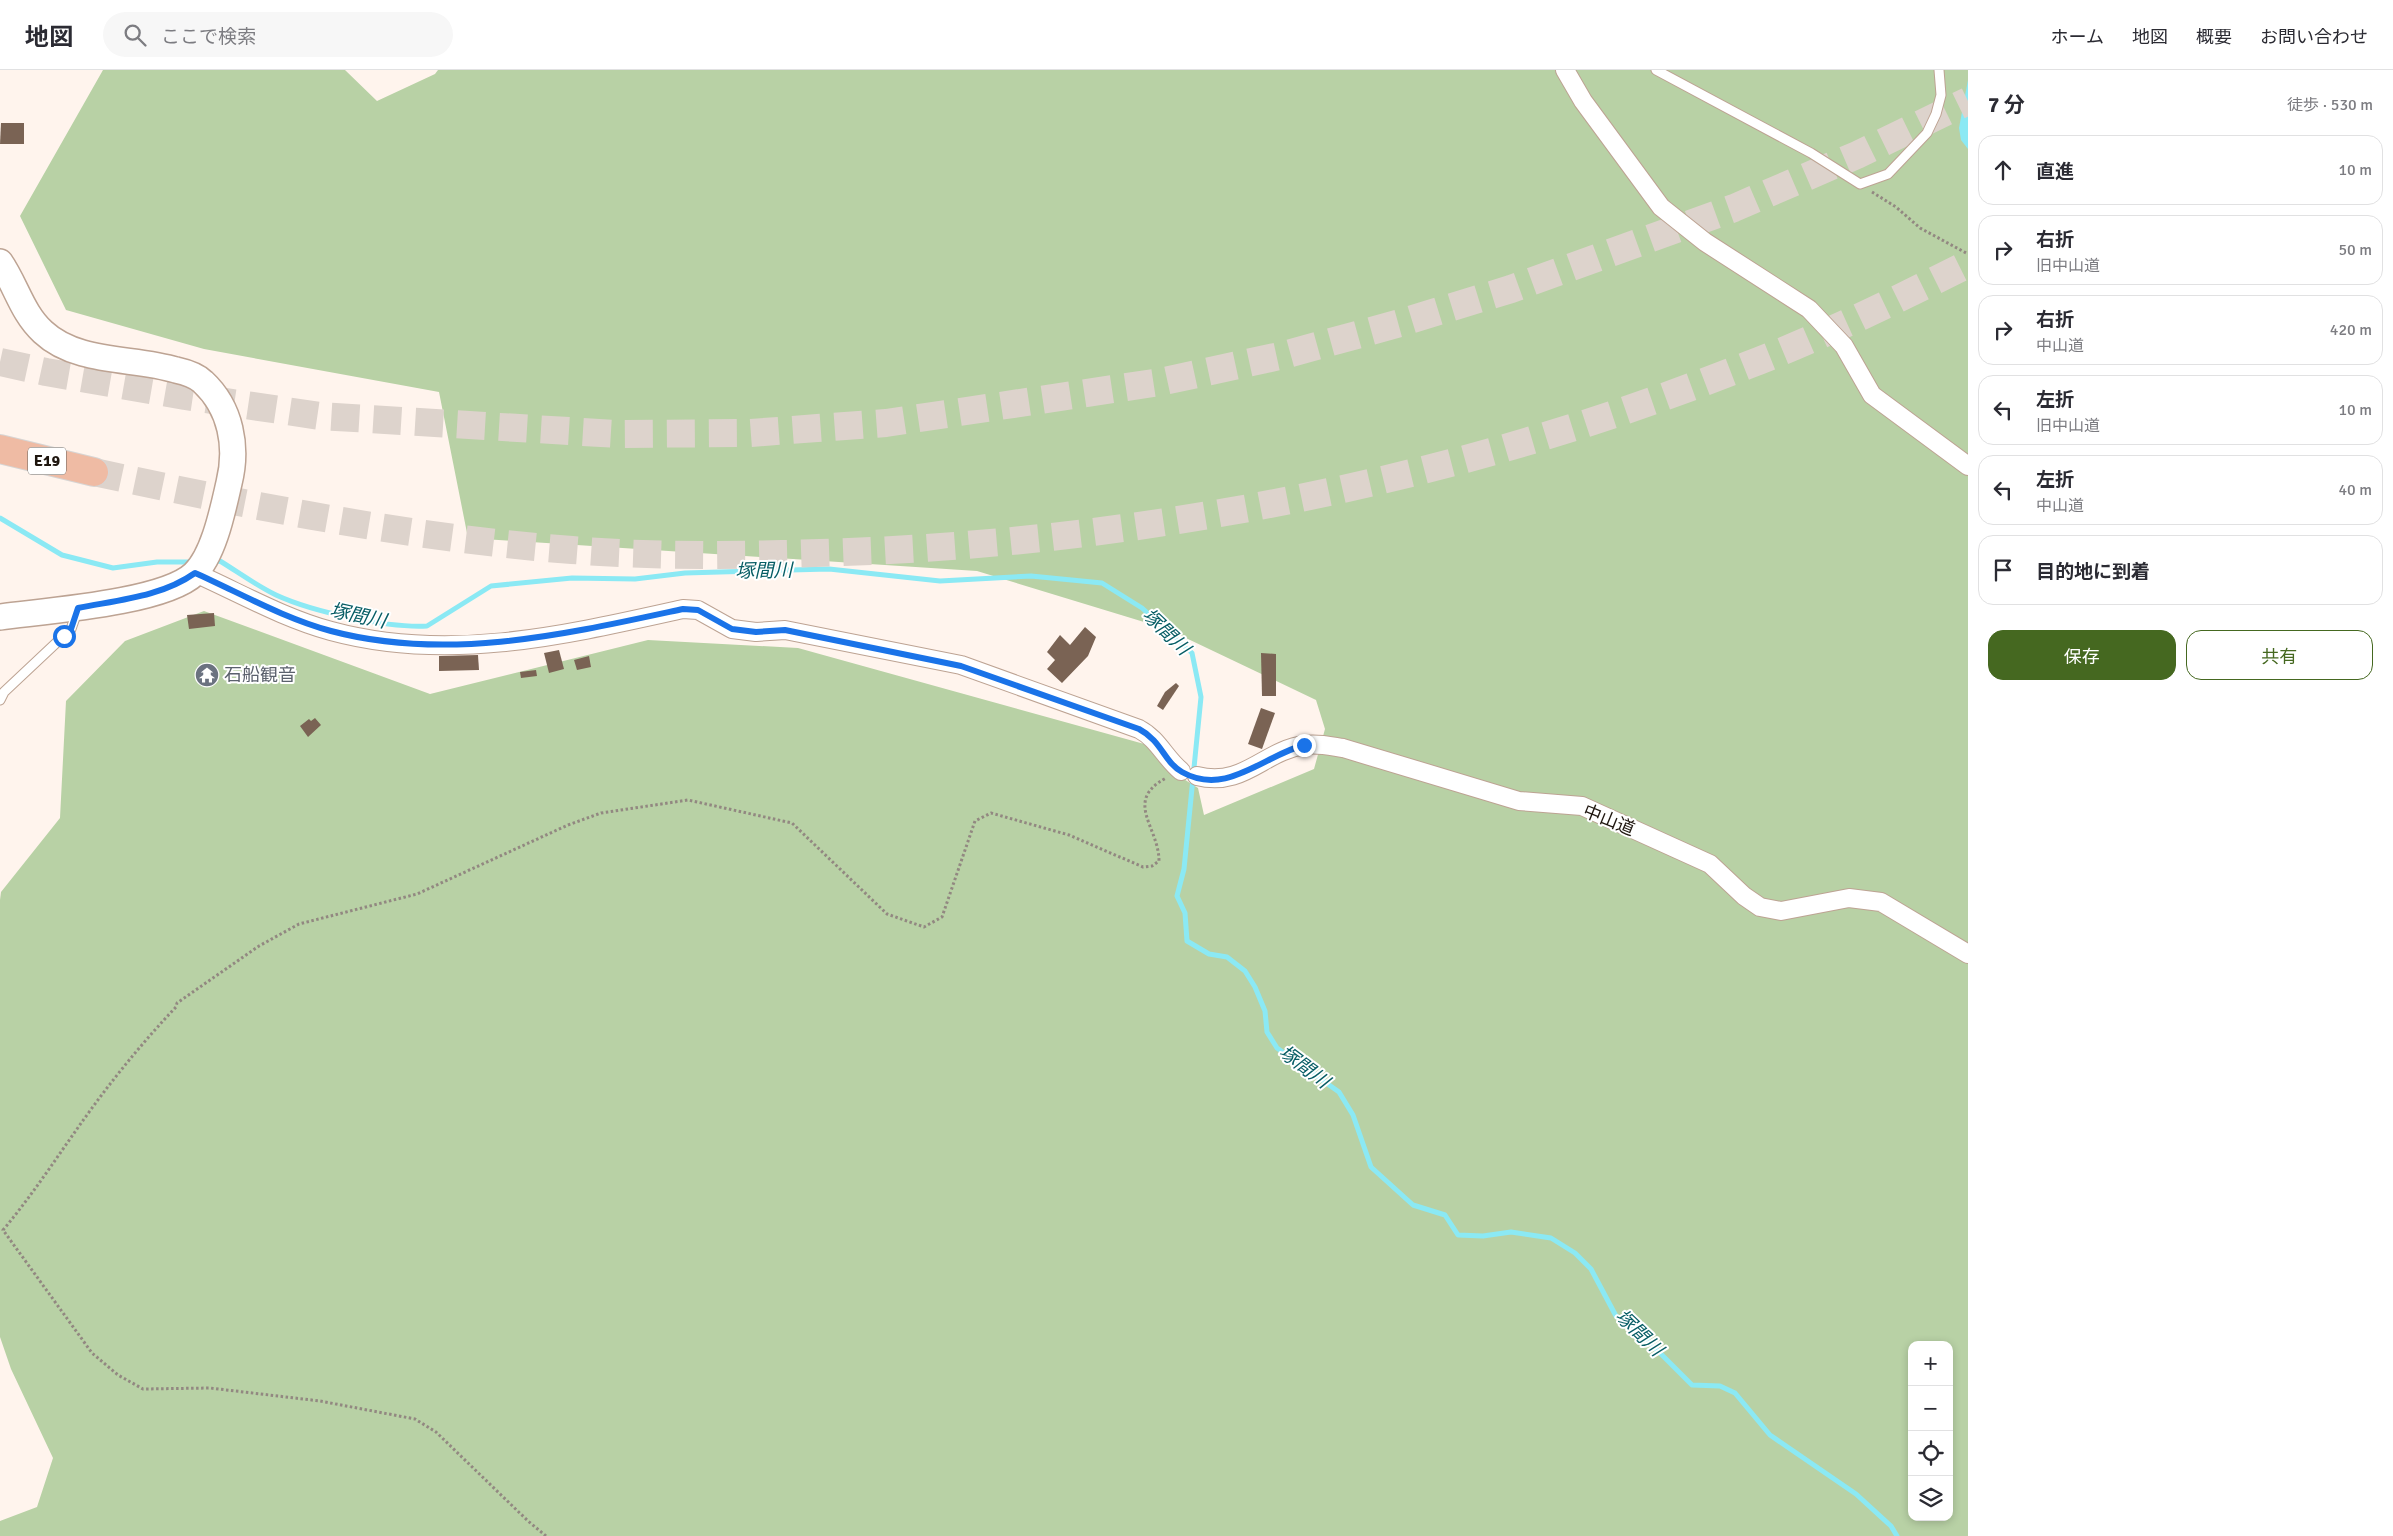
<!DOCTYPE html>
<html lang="ja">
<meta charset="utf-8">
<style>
:root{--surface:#fff;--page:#f7f7f7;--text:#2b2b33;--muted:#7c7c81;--line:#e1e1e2;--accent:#456820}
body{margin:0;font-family:Signika,"Noto Sans JP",sans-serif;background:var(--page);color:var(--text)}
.controls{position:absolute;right:15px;bottom:15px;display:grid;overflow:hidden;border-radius:10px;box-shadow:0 2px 8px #0003}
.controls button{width:45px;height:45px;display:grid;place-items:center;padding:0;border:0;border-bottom:1px solid var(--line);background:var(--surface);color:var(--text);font:25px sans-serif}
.stop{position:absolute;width:15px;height:15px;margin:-11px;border:4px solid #1a73e8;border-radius:50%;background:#fff}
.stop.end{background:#1a73e8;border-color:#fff;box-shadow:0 1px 5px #0008}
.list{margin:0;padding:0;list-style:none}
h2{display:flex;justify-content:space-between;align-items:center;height:65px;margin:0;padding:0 20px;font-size:21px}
h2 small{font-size:16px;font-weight:400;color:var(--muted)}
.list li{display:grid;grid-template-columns:32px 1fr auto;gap:15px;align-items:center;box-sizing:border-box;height:70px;margin:0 10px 10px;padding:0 10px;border:1px solid var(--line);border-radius:15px}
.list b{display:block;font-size:19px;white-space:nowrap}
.list p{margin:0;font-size:16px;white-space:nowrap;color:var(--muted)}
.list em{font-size:16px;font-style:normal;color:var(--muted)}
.actions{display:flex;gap:10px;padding:15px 20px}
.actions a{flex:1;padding:11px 0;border:1px solid var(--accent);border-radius:15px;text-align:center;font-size:18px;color:var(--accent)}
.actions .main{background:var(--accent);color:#fff}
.icon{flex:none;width:28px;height:28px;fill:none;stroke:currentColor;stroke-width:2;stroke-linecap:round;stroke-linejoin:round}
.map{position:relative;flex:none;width:1968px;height:1466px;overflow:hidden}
header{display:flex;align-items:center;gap:30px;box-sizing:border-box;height:70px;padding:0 25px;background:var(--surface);border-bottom:1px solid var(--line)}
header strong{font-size:24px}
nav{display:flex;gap:28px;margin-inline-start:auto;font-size:18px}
.search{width:350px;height:45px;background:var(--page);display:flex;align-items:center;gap:12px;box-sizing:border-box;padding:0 18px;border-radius:28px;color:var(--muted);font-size:19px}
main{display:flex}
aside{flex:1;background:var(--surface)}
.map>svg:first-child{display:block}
.green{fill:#b8d1a5;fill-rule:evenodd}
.water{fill:#8be9f4}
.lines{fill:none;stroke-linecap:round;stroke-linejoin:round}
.stream{stroke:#8be9f4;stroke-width:5}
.building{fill:#7a6354}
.highway-tunnel{stroke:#ddd3cc;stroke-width:28;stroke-dasharray:28 14;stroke-linecap:butt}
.lane-casing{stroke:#bda393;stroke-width:11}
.street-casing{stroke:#bda393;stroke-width:20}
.secondary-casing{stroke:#bda393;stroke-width:28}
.highway-casing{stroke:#d7d5d4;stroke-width:30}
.path{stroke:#928881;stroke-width:3;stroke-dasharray:2.5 2.5;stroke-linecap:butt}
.lane{stroke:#fff;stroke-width:9}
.street{stroke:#fff;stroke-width:18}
.secondary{stroke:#fff;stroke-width:25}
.highway{stroke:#efbba4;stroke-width:28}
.route{stroke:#1a73e8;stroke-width:6}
.labels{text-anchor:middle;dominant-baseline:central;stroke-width:4;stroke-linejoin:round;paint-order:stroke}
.shield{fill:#fff;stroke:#625c57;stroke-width:1}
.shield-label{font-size:16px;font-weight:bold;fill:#1f160f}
.worship-label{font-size:18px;fill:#5b616d;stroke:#fff;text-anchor:start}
.street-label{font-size:18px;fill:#1f160f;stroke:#fff}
.water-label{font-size:19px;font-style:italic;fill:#075d65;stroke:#fff}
</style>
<header>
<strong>地図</strong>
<div class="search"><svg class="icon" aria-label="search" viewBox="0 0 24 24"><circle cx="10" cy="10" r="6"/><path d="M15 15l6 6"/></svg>ここで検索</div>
<nav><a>ホーム</a><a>地図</a><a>概要</a><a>お問い合わせ</a></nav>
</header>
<main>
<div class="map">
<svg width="1968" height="1466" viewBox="0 0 1968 1466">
<rect width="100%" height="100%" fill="#fff4ed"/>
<path class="green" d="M103,0H345L377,31L435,4L438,0H1968V1466H0V1451L37,1437L53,1388L11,1299L0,1267V830L1,822L60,748L66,631L125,571L204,541L430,624L648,570L798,578L1155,677L1171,701L1198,718L1204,745L1314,699L1325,659L1316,630L1167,559L977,501L468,468L439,322L204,279L66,240L20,146ZM1912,1275H1949V1447H1912Z"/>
<path class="water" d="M1968,10V79L1961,70L1959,58Z"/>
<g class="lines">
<g class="stream">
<path d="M0,448L62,485L113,498L157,492H193"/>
<path d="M211,492L220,491C238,502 257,516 276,525C313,542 387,558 427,556L491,516L572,508L635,509L685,503L829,499L940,511L1031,506L1102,513L1142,538L1192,583L1201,627L1184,799L1177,826L1185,843L1187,871L1209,884L1227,887L1245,901L1255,917L1265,941L1267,962L1277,978L1339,1022L1353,1045L1371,1097L1413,1135L1445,1145L1458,1165L1483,1166L1511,1162L1551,1168L1575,1183L1591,1199L1616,1246L1649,1272L1692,1315L1720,1316L1735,1323L1770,1365L1856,1424L1891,1456L1897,1466"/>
</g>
</g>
<g class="building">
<path d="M1,53H24V74H0Z"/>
<path d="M214,543L215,556L189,559L187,545Z"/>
<path d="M1085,557L1096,567L1088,586L1062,613L1047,599L1055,590L1047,582L1060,565L1070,575Z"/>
<path d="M559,580L564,599L549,603L544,583Z"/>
<path d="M1261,583L1276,584V626H1262Z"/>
<path d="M478,585L479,600L439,601V586Z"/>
<path d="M589,586L591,597L577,600L574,590Z"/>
<path d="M536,600L537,606L521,608L520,602Z"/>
<path d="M1176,613L1179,616L1163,640L1157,636L1165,622Z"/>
<path d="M1261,638L1275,643L1262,679L1248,674Z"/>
<path d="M315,648L321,655L308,667L300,656L309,649L311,651Z"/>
</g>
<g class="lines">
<g class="highway-tunnel">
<path d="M0,292L46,302L185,326L320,346L617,364L750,363L886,353L1160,312L1284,285L1400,253L1511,219L1734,138L1857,85L1968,31"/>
<path d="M94,402C252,436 410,468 572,480C671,488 772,485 872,481C1171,467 1470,406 1748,295C1824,266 1896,230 1968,194"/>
</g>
<g class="lane-casing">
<g id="lane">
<path d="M1656,0L1811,83L1860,114L1888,104L1927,63L1936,44L1941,25L1939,0"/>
<path d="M0,630L4,622L71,559L78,539"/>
</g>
</g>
<g class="street-casing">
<g id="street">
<path d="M1565,0L1583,31L1661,137L1705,172L1809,239L1844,276L1872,325L1968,396"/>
<path d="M195,503C240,523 283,548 331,561C449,593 566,565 683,539L698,540L732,559L756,562L785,560L961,595L1139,659C1158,669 1165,688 1181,701"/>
<path d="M1197,706C1244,718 1264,680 1305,675C1318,673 1330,676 1343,678L1519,731L1582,736L1710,794L1744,826L1760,837L1781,841L1849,828L1881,832L1968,884"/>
</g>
</g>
<g class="secondary-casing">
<path id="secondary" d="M0,192C16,215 22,243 43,262C77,294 134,287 176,300C185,302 197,306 203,312C231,338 238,377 229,413C223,439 214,485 194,504C163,533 44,541 0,547"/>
</g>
<g class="highway-casing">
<path id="highway" d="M0,379L94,402"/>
</g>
<g class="path">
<path d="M1872,122L1896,137L1920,158L1968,184"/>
<path d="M546,1466L528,1451L436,1362L415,1349L320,1331L210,1318L143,1319L118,1305L92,1283L3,1160C30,1128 53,1093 77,1059C107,1016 140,975 176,937L177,933L259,876L299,854L417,824L568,755L601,743L688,730L792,753L887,844L924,857L942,847L975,751L991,743L1069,765L1143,797L1152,796L1159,791C1159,757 1123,731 1166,708"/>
</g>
<use href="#lane" class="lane"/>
<use href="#street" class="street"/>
<use href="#secondary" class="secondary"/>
<use href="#highway" class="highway"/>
</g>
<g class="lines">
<path class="route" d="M64,566L71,559L78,538C118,530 161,527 195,503C240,523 283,548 331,561C448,592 567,564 683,539L698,540L732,559L756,562L785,560L961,596L1139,659C1162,671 1164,692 1182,702C1226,727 1263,686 1304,675"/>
</g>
<defs>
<g id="temple-disc" transform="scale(1.25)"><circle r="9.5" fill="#6b7280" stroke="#fff"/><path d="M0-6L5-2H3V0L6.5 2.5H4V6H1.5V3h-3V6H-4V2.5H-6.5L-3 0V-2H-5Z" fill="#fff"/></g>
</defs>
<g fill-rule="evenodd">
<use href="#temple-disc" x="207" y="605"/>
</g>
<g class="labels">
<rect class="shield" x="28" y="377.5" width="38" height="27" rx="4"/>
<g class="shield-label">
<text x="47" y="391">E19</text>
</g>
<g class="worship-label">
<text x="224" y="605">石船観音</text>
</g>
<g class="street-label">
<text transform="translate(1609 750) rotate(22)">中山道</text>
</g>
<g class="water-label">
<text transform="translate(764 501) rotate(-1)">塚間川</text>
<text transform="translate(358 546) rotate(12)">塚間川</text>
<text transform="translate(1166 562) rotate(44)">塚間川</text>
<text transform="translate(1304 997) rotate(37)">塚間川</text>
<text transform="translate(1639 1263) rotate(44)">塚間川</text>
</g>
</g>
</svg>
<div class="controls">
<button>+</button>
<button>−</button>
<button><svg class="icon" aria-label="locate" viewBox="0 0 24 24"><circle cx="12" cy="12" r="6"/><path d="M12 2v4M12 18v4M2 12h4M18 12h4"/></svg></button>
<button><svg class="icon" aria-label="layers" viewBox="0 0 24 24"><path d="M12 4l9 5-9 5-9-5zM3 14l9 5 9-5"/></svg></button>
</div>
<div class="stop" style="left:64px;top:566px"></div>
<div class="stop end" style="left:1304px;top:675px"></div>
</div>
<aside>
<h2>7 分<small>徒歩 · 530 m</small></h2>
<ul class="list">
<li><svg class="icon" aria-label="ahead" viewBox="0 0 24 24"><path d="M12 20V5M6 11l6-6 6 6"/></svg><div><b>直進</b></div><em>10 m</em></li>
<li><svg class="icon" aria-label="right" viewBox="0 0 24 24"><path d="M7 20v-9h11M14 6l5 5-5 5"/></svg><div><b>右折</b><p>旧中山道</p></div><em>50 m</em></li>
<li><svg class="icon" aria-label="right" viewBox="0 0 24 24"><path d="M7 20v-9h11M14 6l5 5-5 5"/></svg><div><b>右折</b><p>中山道</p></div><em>420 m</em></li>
<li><svg class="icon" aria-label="left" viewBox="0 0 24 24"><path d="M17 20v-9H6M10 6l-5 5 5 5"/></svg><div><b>左折</b><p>旧中山道</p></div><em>10 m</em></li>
<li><svg class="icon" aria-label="left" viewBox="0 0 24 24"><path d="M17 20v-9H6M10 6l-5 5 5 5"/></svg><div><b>左折</b><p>中山道</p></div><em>40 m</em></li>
<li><svg class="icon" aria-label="arrive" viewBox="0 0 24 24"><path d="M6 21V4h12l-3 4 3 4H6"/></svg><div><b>目的地に到着</b></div></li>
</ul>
<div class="actions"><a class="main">保存</a><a>共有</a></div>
</aside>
</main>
